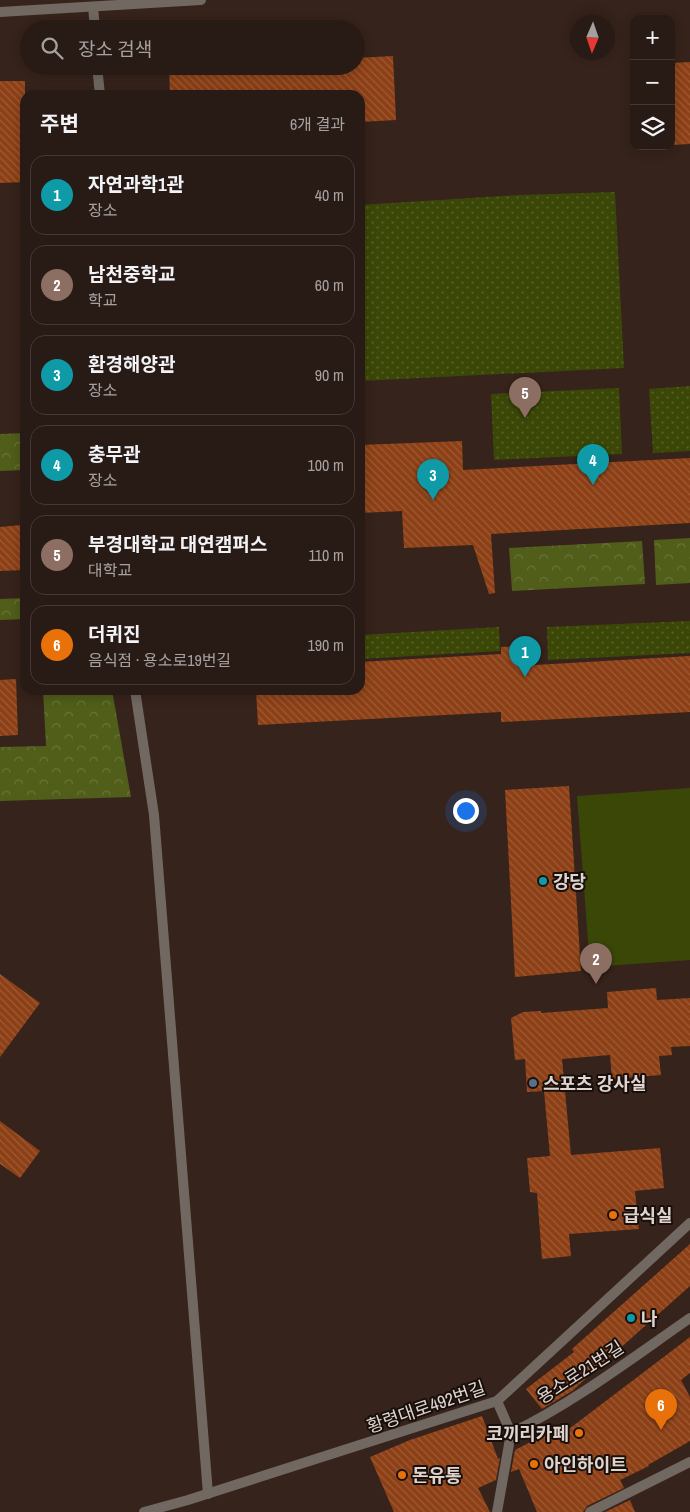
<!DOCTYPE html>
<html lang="ko">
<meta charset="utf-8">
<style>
:root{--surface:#281a14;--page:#342722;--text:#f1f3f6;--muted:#a5a1a0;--line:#443834;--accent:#f1a17c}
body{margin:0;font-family:"Archivo Narrow","Noto Sans KR",sans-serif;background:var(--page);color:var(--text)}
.controls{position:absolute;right:15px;top:15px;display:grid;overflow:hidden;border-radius:10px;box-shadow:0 2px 12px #0003}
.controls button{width:45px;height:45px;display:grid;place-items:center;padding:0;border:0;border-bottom:1px solid var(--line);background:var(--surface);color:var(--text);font:25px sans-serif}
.compass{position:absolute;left:570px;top:15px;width:45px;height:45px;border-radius:50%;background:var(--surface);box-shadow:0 2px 12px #0003;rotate:182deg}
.you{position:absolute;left:465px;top:810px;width:18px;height:18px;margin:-12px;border:4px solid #fff;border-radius:50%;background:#1a73e8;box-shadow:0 0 0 8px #1a73e833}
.badge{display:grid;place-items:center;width:32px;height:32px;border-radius:50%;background:var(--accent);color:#fff;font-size:16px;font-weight:700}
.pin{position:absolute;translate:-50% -41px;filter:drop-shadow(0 1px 2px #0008)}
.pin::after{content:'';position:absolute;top:26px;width:18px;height:15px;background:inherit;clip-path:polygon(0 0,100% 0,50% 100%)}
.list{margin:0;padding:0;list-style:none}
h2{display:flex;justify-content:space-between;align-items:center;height:65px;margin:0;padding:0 20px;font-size:21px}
h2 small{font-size:16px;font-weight:400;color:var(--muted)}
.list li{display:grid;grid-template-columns:32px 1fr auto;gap:15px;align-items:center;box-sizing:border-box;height:80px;margin:0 10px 10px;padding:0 10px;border:1px solid var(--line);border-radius:15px}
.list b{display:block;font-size:19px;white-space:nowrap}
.list p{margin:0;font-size:16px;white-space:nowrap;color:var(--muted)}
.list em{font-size:16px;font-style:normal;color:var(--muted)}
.icon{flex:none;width:28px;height:28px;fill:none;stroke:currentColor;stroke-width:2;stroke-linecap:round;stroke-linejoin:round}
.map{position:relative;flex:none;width:690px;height:1512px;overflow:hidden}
.search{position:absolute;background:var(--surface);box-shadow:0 2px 12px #0003;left:20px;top:20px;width:345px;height:55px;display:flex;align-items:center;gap:12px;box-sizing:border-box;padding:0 18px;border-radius:28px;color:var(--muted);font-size:19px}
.panel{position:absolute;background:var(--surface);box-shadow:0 2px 12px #0003;left:20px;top:90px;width:345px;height:605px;border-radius:15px}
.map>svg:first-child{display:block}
.grass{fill:url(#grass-dots)}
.forest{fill:url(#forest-crowns)}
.pitch{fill:#3b4707}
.building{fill:url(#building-back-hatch)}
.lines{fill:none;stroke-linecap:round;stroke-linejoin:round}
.street{stroke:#706861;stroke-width:10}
.culture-dot{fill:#0f9aa8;stroke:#170f0b;stroke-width:2}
.service-dot{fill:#5c6f8a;stroke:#170f0b;stroke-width:2}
.food-dot{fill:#e8710a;stroke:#170f0b;stroke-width:2}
.labels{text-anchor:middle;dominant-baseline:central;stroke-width:4;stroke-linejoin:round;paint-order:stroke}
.poi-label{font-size:18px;font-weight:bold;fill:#e1d4cf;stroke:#170f0b;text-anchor:start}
.street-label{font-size:18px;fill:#e1d4cf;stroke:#170f0b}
</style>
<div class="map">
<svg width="690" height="1512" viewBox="0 0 690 1512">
<defs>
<pattern id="grass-dots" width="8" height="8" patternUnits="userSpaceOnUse" patternTransform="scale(1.25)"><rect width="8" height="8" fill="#3b4707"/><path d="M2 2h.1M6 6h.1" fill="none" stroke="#57612a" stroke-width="1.8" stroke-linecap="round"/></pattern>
<pattern id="forest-crowns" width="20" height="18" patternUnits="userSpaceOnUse" patternTransform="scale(1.25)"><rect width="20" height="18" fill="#505e1a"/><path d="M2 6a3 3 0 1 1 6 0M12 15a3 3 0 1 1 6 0" fill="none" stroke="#69743a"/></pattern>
<pattern id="building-back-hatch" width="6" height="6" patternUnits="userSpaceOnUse" patternTransform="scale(1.25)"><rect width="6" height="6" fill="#8d4016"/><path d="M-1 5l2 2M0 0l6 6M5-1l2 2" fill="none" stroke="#9d5b37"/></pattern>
</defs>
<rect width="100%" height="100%" fill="#36231b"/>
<g class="grass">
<path d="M615,192L624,368L360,381V205L519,195Z"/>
<path d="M690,386V451L653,453L649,389Z"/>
<path d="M619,388L622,454L494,460L491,394Z"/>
<path d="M690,621V653L548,660L547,627Z"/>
<path d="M499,627L500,651L360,659V635Z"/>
</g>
<g class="forest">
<path d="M25,433V470L0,471V434Z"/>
<path d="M690,538V583L656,585L654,540Z"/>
<path d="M642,541L645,584L512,591L509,548Z"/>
<path d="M25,598V619L0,620V599Z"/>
<path d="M43,690H112L131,797L0,801V747L46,746Z"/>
</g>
<path class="pitch" d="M690,788V960L590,967L577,796Z"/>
<g class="building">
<path d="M393,56L396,120L360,122V95H170L169,66H356V58Z"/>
<path d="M690,62V144L671,145V63Z"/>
<path d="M0,81H25V182L0,183Z"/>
<path d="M462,441L463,470L690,458V523L491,534L495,593L489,594L473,545L404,548L402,511L360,513V445Z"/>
<path d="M21,525V538H25V570L0,571V527Z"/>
<path d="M534,645L535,665L690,656V712L501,722V712L258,725L256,690H360V662L501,654V647Z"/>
<path d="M16,679L18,735L0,736V680Z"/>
<path d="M569,786L581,971L515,977L505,790Z"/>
<path d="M0,974L40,1003L0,1057Z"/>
<path d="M656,988L657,1000L690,998V1046L671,1047L672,1055L659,1056L661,1075L612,1079L610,1055L562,1059L571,1155L660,1148L664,1188L635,1191L639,1229L569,1234L571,1256L542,1259L537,1193L530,1192L527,1158L550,1156L544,1091L527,1092L525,1059L515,1060L511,1018L523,1012L541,1011V1013L608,1008L607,992Z"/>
<path d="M0,1121L40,1151L20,1178L0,1164Z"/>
<path d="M690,1244V1286L572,1391L542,1409L526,1389L574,1352L572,1349Z"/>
<path d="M690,1337V1373L681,1380L690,1397V1441L648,1465L649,1466L620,1480L624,1488L587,1506L583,1512H537L519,1469L511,1472L515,1450L538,1438L537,1436L554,1426L561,1435Z"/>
<path d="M482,1416L498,1459L500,1458L496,1480L478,1488L490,1512H394L370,1457L410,1440Z"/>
<path d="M630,1500L635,1512H605Z"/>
</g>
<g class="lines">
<g class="street">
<path d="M93,7L95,29"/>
<path d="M0,12L201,0"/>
<path d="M97,66L100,95"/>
<path d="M135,690L154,815L208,1494"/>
<path d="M497,1401L511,1433L497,1512"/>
<path d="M511,1433C575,1402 632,1358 690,1318"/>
<path d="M144,1512L188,1500L497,1401L690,1223"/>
<path d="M590,1512L690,1462"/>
</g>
</g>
<g class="culture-dot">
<circle cx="543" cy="881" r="5"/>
<circle cx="631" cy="1318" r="5"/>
</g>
<circle class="service-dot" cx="533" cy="1083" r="5"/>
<g class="food-dot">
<circle cx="613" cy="1215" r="5"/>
<circle cx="579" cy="1433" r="5"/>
<circle cx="534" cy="1464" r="5"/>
<circle cx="402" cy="1475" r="5"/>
</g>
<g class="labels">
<g class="poi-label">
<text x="553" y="881">강당</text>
<text x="543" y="1083">스포츠 강사실</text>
<text x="623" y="1215">급식실</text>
<text x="641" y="1318">나</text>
<text x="569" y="1433" text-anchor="end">코끼리카페</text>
<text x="544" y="1464">아인하이트</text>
<text x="412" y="1475">돈유통</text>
</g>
<g class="street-label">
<text transform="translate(580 1372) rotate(-33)">용소로21번길</text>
<text transform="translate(426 1407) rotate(-19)">황령대로492번길</text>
</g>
</g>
</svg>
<div class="controls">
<button>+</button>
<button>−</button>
<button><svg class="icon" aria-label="layers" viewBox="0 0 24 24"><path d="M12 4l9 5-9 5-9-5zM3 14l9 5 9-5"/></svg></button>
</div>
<svg class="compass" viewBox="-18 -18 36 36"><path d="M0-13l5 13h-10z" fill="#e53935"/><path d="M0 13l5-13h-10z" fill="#a5a1a0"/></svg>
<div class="you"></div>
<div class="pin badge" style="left:525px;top:677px;background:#0f9aa8">1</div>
<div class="pin badge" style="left:596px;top:984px;background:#8d6e63">2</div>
<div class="pin badge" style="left:433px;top:500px;background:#0f9aa8">3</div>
<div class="pin badge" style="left:593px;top:485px;background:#0f9aa8">4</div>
<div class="pin badge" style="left:525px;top:418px;background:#8d6e63">5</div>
<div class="pin badge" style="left:661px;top:1430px;background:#e8710a">6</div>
<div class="search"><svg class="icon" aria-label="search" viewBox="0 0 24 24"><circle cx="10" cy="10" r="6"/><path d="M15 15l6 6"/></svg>장소 검색</div>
<section class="panel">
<h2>주변<small>6개 결과</small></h2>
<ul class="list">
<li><span class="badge" style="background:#0f9aa8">1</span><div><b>자연과학1관</b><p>장소</p></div><em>40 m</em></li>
<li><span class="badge" style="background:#8d6e63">2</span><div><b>남천중학교</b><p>학교</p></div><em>60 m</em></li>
<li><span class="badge" style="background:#0f9aa8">3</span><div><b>환경해양관</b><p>장소</p></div><em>90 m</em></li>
<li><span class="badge" style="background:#0f9aa8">4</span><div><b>충무관</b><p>장소</p></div><em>100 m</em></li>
<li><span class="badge" style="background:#8d6e63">5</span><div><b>부경대학교 대연캠퍼스</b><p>대학교</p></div><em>110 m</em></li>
<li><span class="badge" style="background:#e8710a">6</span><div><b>더퀴진</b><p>음식점 · 용소로19번길</p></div><em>190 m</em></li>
</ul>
</section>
</div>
